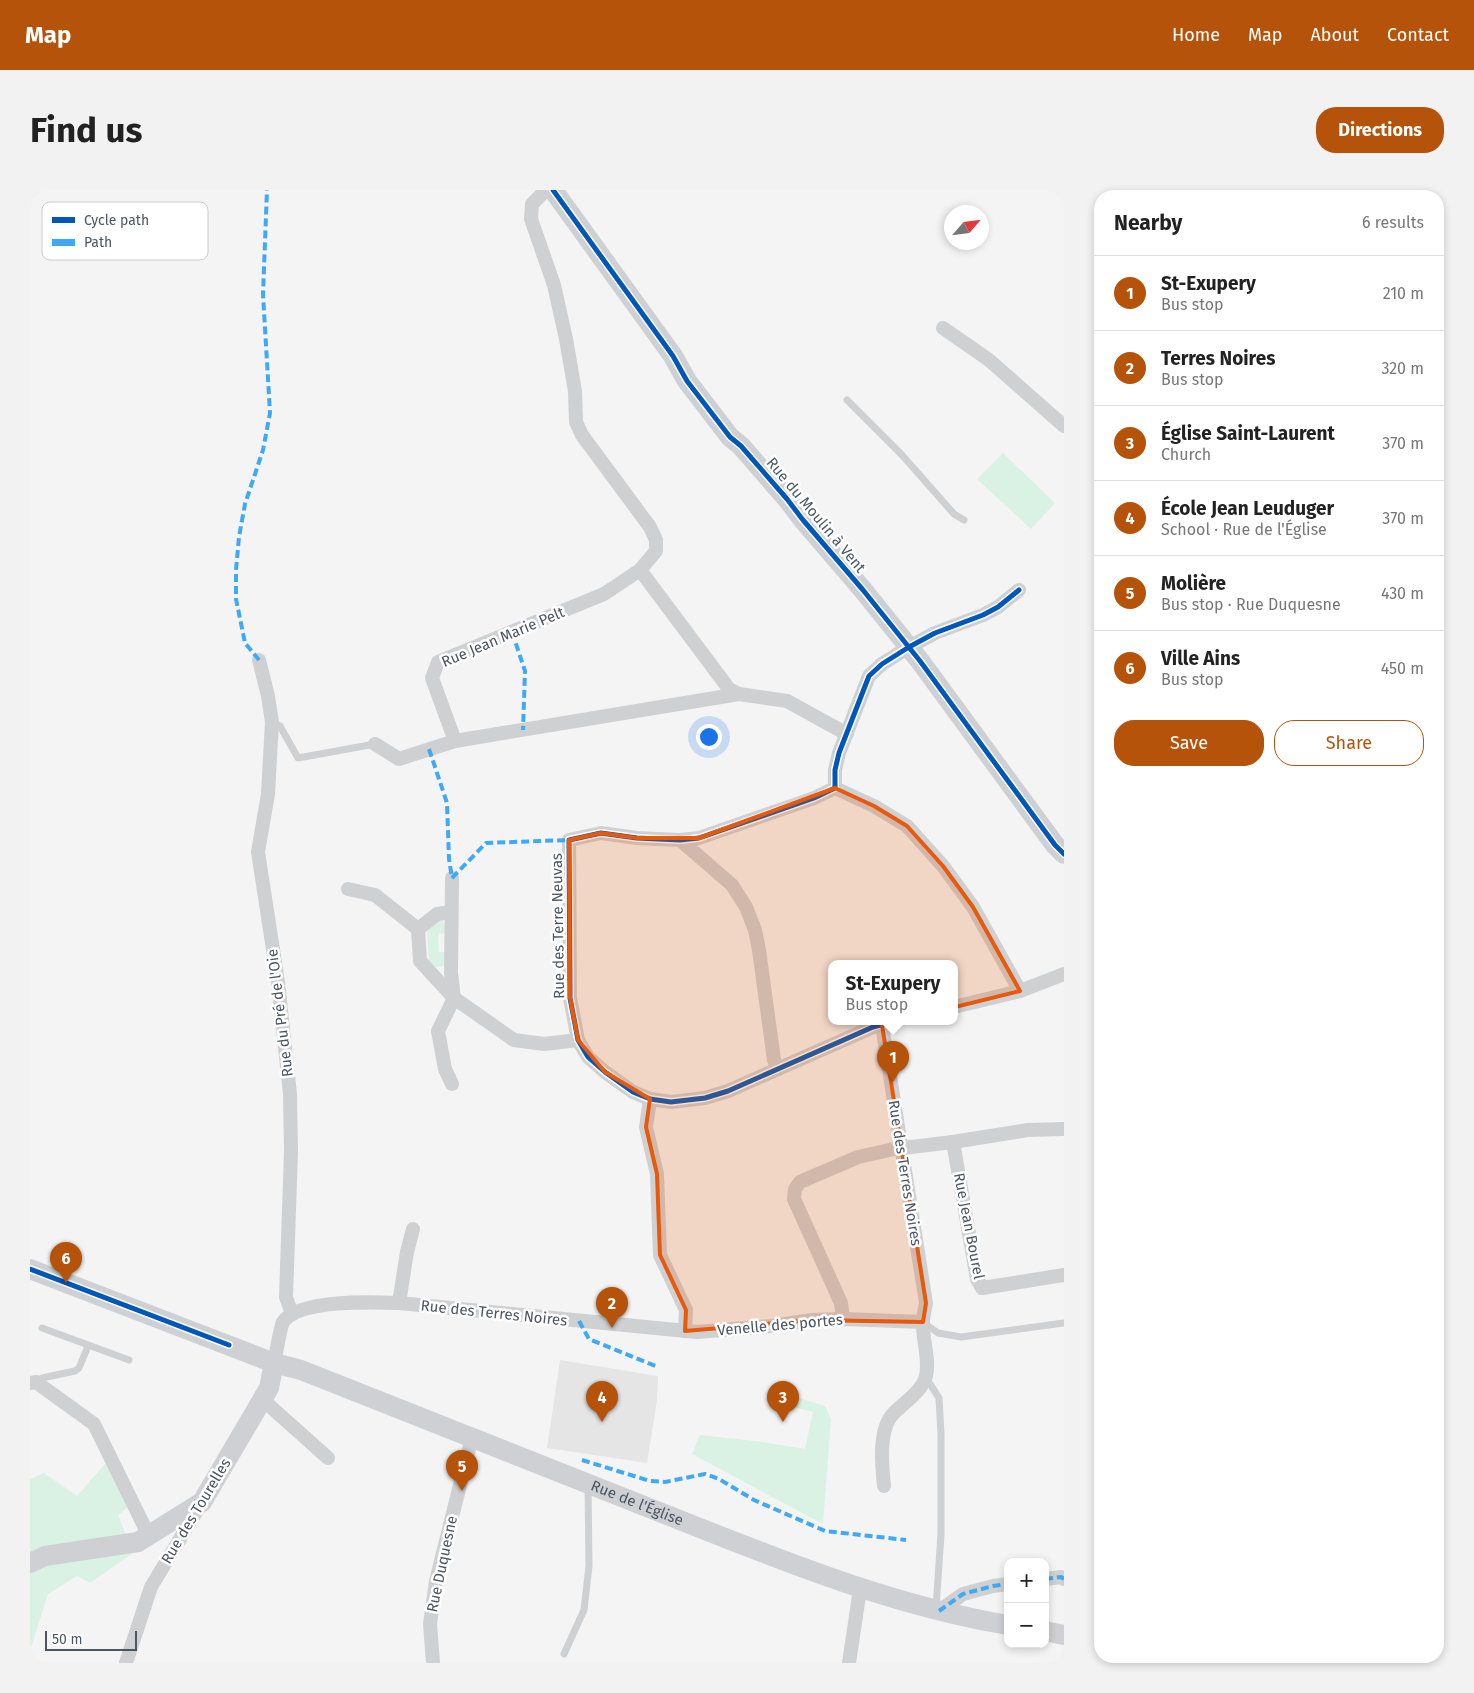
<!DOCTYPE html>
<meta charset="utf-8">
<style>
:root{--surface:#fff;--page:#f2f2f2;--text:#222;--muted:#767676;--line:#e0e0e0;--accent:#b45309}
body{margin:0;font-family:"Fira Sans",sans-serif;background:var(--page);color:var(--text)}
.controls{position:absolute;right:15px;bottom:15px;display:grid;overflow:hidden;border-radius:10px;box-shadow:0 2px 8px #0003}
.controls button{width:45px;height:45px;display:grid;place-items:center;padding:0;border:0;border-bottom:1px solid var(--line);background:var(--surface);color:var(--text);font:25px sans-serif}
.compass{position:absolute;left:914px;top:15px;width:45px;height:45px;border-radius:50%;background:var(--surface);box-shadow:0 2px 8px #0003;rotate:62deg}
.scale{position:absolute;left:15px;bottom:12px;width:92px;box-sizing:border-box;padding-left:5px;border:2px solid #4a5661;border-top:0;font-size:14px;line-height:18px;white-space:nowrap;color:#4a5661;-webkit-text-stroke:4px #fff;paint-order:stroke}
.you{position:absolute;left:678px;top:546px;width:18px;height:18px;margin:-12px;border:4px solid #fff;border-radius:50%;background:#1a73e8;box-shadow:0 0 0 8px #1a73e833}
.badge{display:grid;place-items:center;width:32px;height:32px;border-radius:50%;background:var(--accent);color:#fff;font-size:16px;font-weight:700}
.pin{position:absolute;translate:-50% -41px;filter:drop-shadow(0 1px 2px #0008)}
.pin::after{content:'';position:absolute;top:26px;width:18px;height:15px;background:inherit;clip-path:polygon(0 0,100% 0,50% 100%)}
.popup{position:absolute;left:798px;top:770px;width:130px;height:65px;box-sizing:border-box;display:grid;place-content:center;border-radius:10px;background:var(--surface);filter:drop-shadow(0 1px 4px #0005);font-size:16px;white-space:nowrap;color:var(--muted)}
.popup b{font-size:19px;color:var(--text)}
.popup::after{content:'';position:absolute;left:50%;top:100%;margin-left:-10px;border:10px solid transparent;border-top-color:var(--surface)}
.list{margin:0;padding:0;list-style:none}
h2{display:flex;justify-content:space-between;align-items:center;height:65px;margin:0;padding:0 20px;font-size:21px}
h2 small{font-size:16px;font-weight:400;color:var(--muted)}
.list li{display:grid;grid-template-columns:32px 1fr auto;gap:15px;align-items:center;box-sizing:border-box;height:75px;padding:0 20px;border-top:1px solid var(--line)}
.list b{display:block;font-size:19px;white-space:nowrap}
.list p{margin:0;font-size:16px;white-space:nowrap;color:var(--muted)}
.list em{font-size:16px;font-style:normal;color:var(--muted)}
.actions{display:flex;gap:10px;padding:15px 20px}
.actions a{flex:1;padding:11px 0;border:1px solid var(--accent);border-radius:20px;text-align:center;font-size:18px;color:var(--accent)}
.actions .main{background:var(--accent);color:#fff}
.map{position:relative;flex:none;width:1034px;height:1473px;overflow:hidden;border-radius:20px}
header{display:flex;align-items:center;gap:30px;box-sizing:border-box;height:70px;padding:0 25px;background:var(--accent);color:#fff}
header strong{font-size:24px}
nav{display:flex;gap:28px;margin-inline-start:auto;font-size:18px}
.intro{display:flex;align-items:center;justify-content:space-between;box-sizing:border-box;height:120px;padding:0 30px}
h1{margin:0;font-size:35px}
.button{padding:12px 22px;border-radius:20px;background:var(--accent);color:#fff;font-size:18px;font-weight:700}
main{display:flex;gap:30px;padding:0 30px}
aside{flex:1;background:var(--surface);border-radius:20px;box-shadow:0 2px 8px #0003}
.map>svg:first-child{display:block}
.education{fill:#e6e5e6}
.green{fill:#d9f2e3}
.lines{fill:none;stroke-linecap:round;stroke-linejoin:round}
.lane{stroke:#ced0d2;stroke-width:7}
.street{stroke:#ced0d2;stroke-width:14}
.secondary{stroke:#ced0d4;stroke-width:20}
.quiet{stroke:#3fa9f5;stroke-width:4;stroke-dasharray:8 4;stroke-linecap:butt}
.cycleway-casing{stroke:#fff;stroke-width:8}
.cycleway{stroke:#0057b8;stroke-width:5}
.marked{fill:#e8590c;fill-opacity:0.2;stroke:#e8590c;stroke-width:4;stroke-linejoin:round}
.labels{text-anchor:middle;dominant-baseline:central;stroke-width:5;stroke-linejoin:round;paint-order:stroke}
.street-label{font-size:15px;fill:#4a5661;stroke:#fff}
.key{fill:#fff;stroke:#c9ccd0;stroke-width:1}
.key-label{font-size:14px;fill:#4a5661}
</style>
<header>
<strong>Map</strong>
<nav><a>Home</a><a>Map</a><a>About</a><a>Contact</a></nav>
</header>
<div class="intro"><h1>Find us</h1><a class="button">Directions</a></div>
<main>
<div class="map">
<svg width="1034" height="1473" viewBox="0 0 1034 1473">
<rect width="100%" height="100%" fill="#f4f4f4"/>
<path class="education" d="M530,1170L628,1186L627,1210L617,1273L517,1258Z"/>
<g class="green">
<path d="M973,263L1025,313L1001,339L947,289Z"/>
<path d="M405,730L413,731L418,743L408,744L409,762H418L413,776L406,777L399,771L397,738Z"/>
<path d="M760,1205L795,1216L801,1229L793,1334L662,1264L670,1245L725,1251L775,1259L783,1222L760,1216Z"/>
<path d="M76,1273L98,1317L88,1325L103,1363L60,1393L47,1386L18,1404L0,1461V1289L14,1283L47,1306Z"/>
</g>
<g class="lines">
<g class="lane">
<path d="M817,210L872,265L924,324L934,330"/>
<path d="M242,532L250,536L268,568L345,554"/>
<path d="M894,1133L908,1143L931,1147L1034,1133"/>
<path d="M12,1138L99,1170"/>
<path d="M896,1188L909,1208L911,1244V1344L906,1418"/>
<path d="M6,1192L12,1188L45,1181L49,1178L58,1156"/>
<path d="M534,1464L554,1420L559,1376L558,1295"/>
</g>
<g class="street">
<path d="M516,0L502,14L501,29L524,95L536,149L545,201L546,232L552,245L620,337L626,350V361L610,380L574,404L408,472L402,488L425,551L709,504"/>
<path d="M913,138L959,170L1034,236"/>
<path d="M610,380L699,499L709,504L757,511L817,544"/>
<path d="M229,470L238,506L242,532L238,604L228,662L248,792L260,904L261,962L256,1107L262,1124"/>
<path d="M345,554L369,569L425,551"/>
<path d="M805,598L844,616L877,636L913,676L943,717L990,801"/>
<path d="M650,650L702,695L716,717L725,740L729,760L744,870L748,879"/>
<path d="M422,688L421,783L424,808L484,850L514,854L548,850"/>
<path d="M318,699L345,705L388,739L407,724L421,722"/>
<path d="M388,739L390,771L424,808L408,841L415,879L422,894"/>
<path d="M924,817L990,801L1034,784"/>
<path d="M864,831L843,837L698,901L675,908L641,912L620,909L603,902L575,882L558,867L548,850L540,808L539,650L571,643L607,648L650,650L669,648L784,608L805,598V580L809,563L839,486L852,474L879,457L905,443L953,425L968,417L989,400"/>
<path d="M852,835L896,1113C895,1119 893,1126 893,1132C892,1149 900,1169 896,1186C892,1202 873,1213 863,1224C848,1240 852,1276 854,1296"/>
<path d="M620,909L616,937L627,984L630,1065L656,1120L655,1141"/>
<path d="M923,952L998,940L1034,939"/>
<path d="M369,1113L377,1062L383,1039"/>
<path d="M813,1129L811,1113L764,1009L765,999L770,992L828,967L864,959L923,952L947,1089L952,1098L1034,1085"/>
<path d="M244,1173C246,1165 250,1138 253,1132C269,1109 343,1112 369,1113L667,1142L742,1136L782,1130L813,1129L893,1132"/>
<path d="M0,1193L6,1192L64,1234L119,1346"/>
<path d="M232,1209L298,1268"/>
<path d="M1015,1389L1031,1387L1034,1389"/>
<path d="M909,1421L933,1404L963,1396L978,1394"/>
<path d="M96,1473L121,1397L171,1314"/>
<path d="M403,1473L400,1434L406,1391L442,1247"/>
<path d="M819,1473L830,1399"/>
</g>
<g class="secondary">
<path d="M523,0L643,166L657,191L700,247L711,256L757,309L773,330L833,400L890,471L1025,655L1034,664"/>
<path id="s1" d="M0,1079L244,1173L271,1180C393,1228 515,1276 637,1325C748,1369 859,1415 978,1435"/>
<path d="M0,1373L15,1366L108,1352L172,1312L239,1198L244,1173"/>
<path d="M1015,1441L1034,1445"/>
</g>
<g class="quiet">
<path d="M482,442L495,481L493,540"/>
<path d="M229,470L215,453L206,409V380L209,347L215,314L233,260L240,223L233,104L237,0"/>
<path d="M399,559L417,613L419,669L422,688"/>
<path d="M422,688L456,653L539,650"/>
<path d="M549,1131L559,1149L628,1177"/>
<path d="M552,1270L620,1291L635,1292L675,1284L689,1289L724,1310L795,1341L876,1350"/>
<path d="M1015,1389L1031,1387L1034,1389"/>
<path d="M909,1421L933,1404L963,1396L978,1394"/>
</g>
<g class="cycleway-casing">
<g id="cycleway">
<path d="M523,0L643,166L657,191L700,247L711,256L757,309L773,330L833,400L890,471L1025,655L1034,664"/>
<path d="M864,831L843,837L698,901L675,908L641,912L620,909L603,902L575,882L558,867L548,850L540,808L539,650L571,643L607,648L650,650L669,648L784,608L805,598V580L809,563L839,486L852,474L879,457L905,443L953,425L968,417L989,400"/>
<path d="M0,1079L199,1155"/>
</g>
</g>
<use href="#cycleway" class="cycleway"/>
</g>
<path class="marked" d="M805,598L844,616L877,636L913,676L943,717L990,801L852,835L896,1113L893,1132L782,1130L655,1141L656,1120L630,1065L627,984L616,937L620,909L575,882L548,850L540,808L539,650L571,643L607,648H669Z"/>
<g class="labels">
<g class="street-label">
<text transform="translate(786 325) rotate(50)">Rue du Moulin à Vent</text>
<text transform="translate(473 447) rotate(-23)">Rue Jean Marie Pelt</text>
<text transform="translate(528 736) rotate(-91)">Rue des Terre Neuvas</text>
<text transform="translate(250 823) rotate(-97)">Rue du Pré de l'Oie</text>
<text transform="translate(875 983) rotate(81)">Rue des Terres Noires</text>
<text transform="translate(939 1036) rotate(79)">Rue Jean Bourel</text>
<text transform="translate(464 1123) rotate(6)">Rue des Terres Noires</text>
<text transform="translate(750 1135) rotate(-5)">Venelle des portes</text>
<text stroke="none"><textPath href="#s1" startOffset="651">Rue de l'Église</textPath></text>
<text transform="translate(166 1321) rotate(-59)">Rue des Tourelles</text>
<text transform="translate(412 1374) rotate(-78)">Rue Duquesne</text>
</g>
</g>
<rect x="12" y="12" width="166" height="58" rx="8" class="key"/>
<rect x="22" y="27" width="23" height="6" fill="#0057b8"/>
<rect x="22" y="49" width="23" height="7" fill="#3fa9f5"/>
<g class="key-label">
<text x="54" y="35">Cycle path</text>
<text x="54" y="57">Path</text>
</g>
</svg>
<div class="controls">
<button>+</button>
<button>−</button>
</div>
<svg class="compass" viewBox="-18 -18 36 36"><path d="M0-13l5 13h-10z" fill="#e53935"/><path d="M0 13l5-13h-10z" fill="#767676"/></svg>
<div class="scale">50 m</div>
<div class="you"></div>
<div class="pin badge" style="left:863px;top:892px">1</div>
<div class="popup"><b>St-Exupery</b>Bus stop</div>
<div class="pin badge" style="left:582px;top:1138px">2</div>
<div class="pin badge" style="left:753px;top:1232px">3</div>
<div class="pin badge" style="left:572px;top:1232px">4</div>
<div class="pin badge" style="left:432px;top:1301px">5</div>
<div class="pin badge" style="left:36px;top:1093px">6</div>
</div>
<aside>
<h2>Nearby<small>6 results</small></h2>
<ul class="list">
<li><span class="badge">1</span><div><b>St-Exupery</b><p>Bus stop</p></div><em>210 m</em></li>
<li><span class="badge">2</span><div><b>Terres Noires</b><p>Bus stop</p></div><em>320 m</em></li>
<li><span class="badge">3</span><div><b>Église Saint-Laurent</b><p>Church</p></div><em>370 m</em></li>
<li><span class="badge">4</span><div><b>École Jean Leuduger</b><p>School · Rue de l'Église</p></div><em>370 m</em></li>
<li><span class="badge">5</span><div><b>Molière</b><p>Bus stop · Rue Duquesne</p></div><em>430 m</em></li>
<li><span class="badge">6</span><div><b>Ville Ains</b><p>Bus stop</p></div><em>450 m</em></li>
</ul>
<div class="actions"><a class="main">Save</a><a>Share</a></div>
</aside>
</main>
